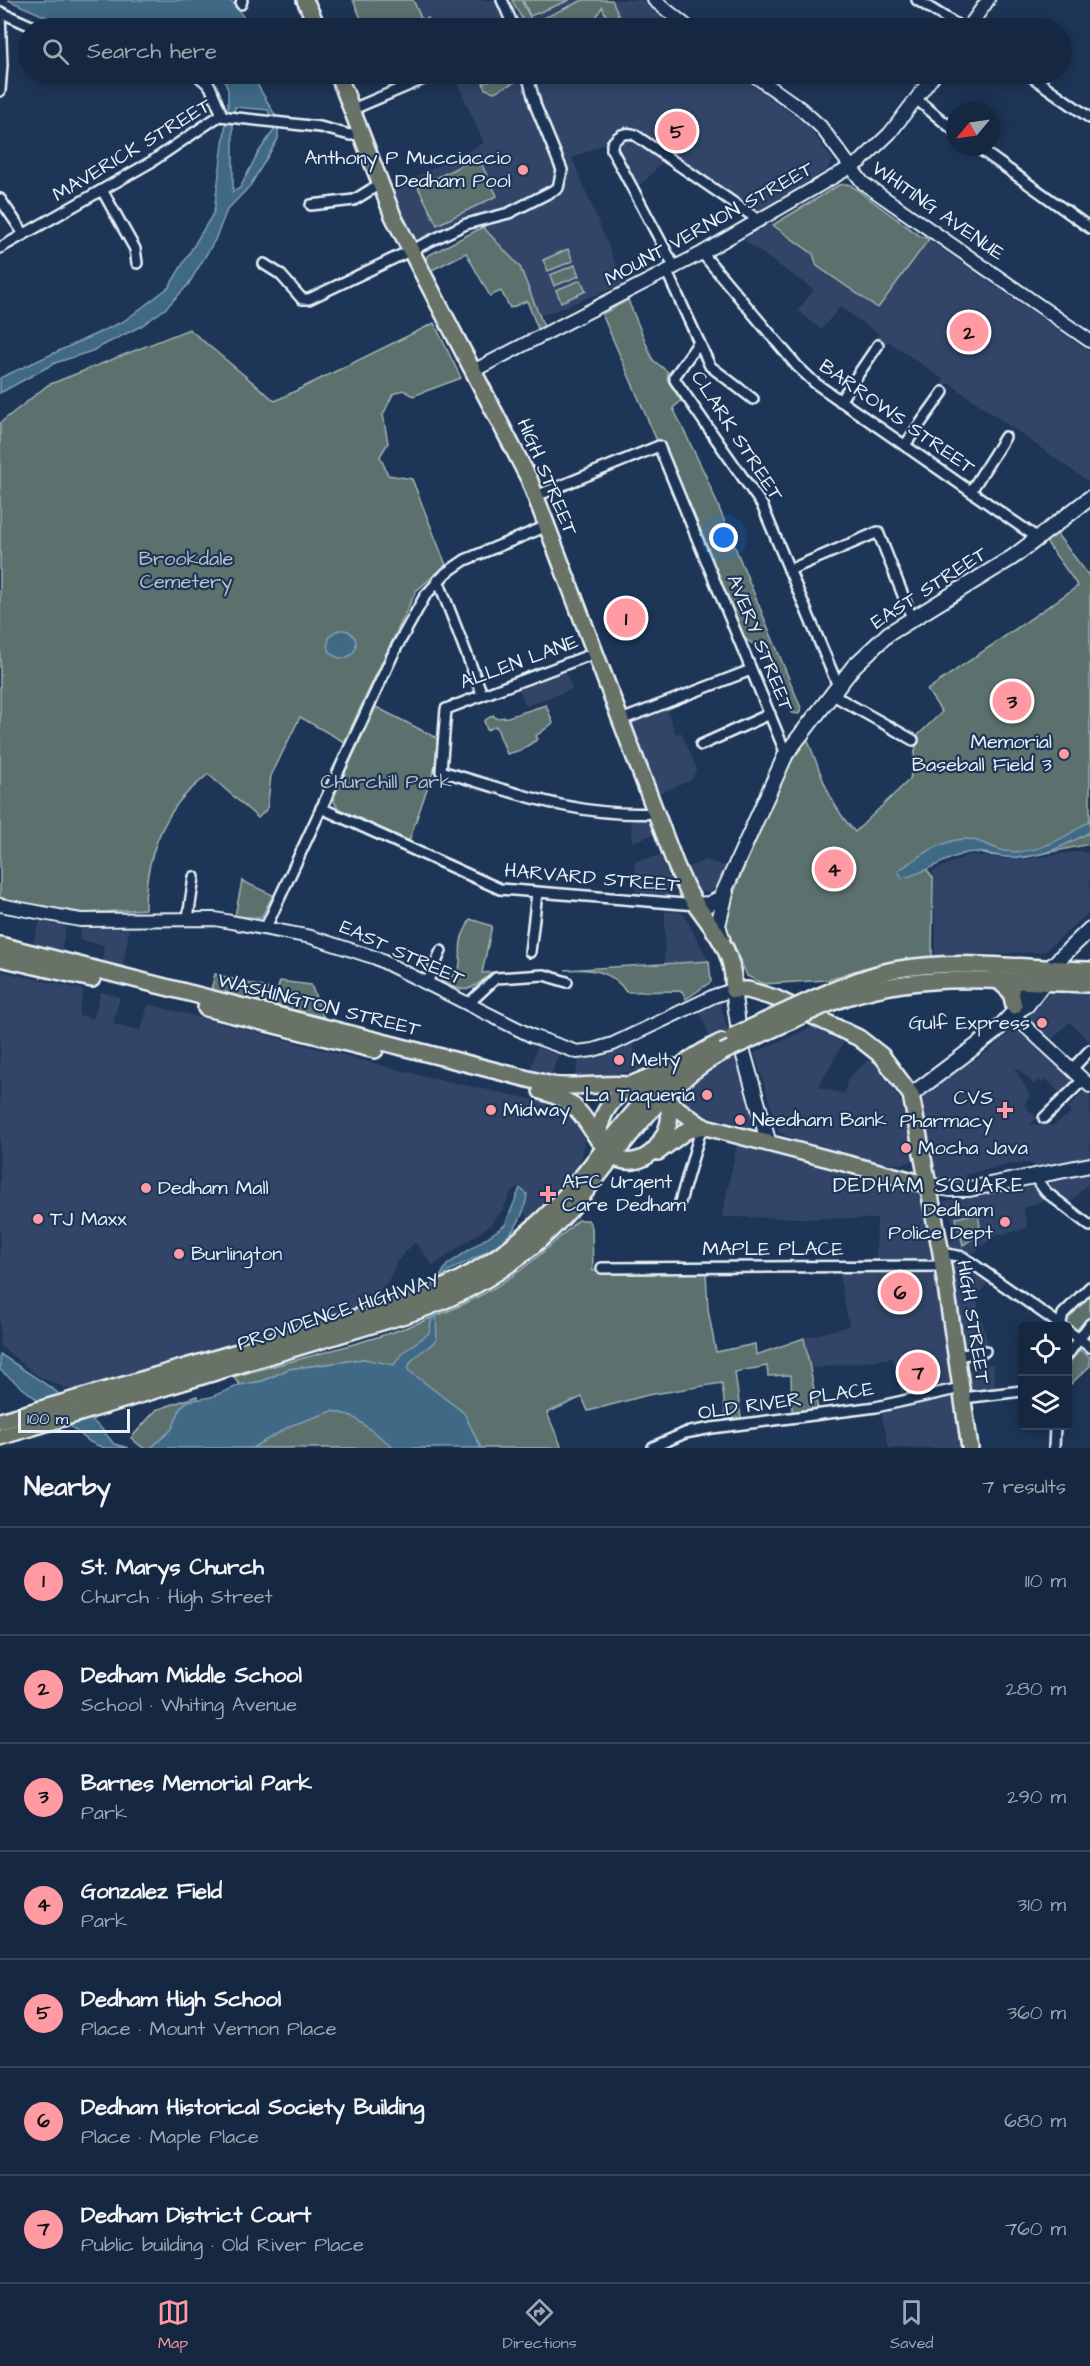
<!DOCTYPE html>
<meta charset="utf-8">
<style>
:root{--surface:#162841;--page:#1f3048;--text:#f1f3f6;--muted:#9ea6b1;--line:#35445a;--accent:#ff9aa2}
body{margin:0;font-family:"Architects Daughter",sans-serif;background:var(--page);color:var(--text)}
.controls{position:absolute;right:18px;bottom:18px;display:grid;overflow:hidden;border-radius:6px;box-shadow:0 3px 15px #0003}
.controls button{width:54px;height:54px;display:grid;place-items:center;padding:0;border:0;border-bottom:2px solid var(--line);background:var(--surface);color:var(--text);font:30px sans-serif}
.compass{position:absolute;left:946px;top:102px;width:54px;height:54px;border-radius:50%;background:var(--surface);box-shadow:0 3px 15px #0003;rotate:241deg}
.scale{position:absolute;left:18px;bottom:15px;width:112px;box-sizing:border-box;padding-left:6px;border:3px solid #e8f1f8;border-top:0;font-size:16px;line-height:21px;white-space:nowrap;color:#e8f1f8;-webkit-text-stroke:4px #1d3557;paint-order:stroke}
.you{position:absolute;left:724px;top:538px;width:21px;height:21px;margin:-15px;border:4px solid #fff;border-radius:50%;background:#1a73e8;box-shadow:0 0 0 9px #1a73e833}
.badge{display:grid;place-items:center;width:39px;height:39px;border-radius:50%;background:var(--accent);color:#111;font-size:20px;font-weight:700}
.pin{position:absolute;translate:-50% -50%;border:3px solid #fff;box-shadow:0 2px 6px #0006}
.list{margin:0;padding:0;list-style:none}
h2{display:flex;justify-content:space-between;align-items:center;height:78px;margin:0;padding:0 24px;font-size:26px}
h2 small{font-size:20px;font-weight:400;color:var(--muted)}
.list li{display:grid;grid-template-columns:39px 1fr auto;gap:18px;align-items:center;box-sizing:border-box;height:108px;padding:0 24px;border-top:2px solid var(--line)}
.list b{display:block;font-size:22px;white-space:nowrap}
.list p{margin:0;font-size:20px;white-space:nowrap;color:var(--muted)}
.list em{font-size:20px;font-style:normal;color:var(--muted)}
.icon{flex:none;width:33px;height:33px;fill:none;stroke:currentColor;stroke-width:2;stroke-linecap:round;stroke-linejoin:round}
.map{position:relative;flex:none;width:1090px;height:1448px;overflow:hidden}
.search{position:absolute;background:var(--surface);box-shadow:0 3px 15px #0003;left:18px;right:18px;top:18px;height:66px;display:flex;align-items:center;gap:15px;box-sizing:border-box;padding:0 21px;border-radius:33px;color:var(--muted);font-size:22px}
.sheet{height:834px;background:var(--surface)}
nav{display:flex;justify-content:space-around;align-items:center;box-sizing:border-box;height:84px;border-top:2px solid var(--line);background:var(--surface);font-size:16px;color:var(--muted)}
nav a{display:grid;justify-items:center;gap:3px}
nav .on{color:var(--accent)}
.map>svg:first-child{display:block}
.built{fill:#334467}
.green{fill:#5b716d;stroke:#a2b1b2;stroke-width:1.5}
.water{fill:#3f6986;stroke:#839fb4;stroke-width:1.5;fill-rule:evenodd}
.lines{fill:none;stroke-linecap:round;stroke-linejoin:round}
.minor-casing{stroke:#e8f1f8;stroke-width:14}
.tertiary-casing{stroke:#e8f1f8;stroke-width:16}
.secondary-casing{stroke:#e8f1f8;stroke-width:18}
.primary-casing{stroke:#e8f1f8;stroke-width:20}
.trunk-casing{stroke:#e8f1f8;stroke-width:20}
.minor{stroke:#1d3557;stroke-width:9}
.tertiary{stroke:#1d3557;stroke-width:12}
.secondary{stroke:#1d3557;stroke-width:14}
.primary{stroke:#697266;stroke-width:15}
.trunk{stroke:#697266;stroke-width:15}
.trunk-bridge-casing{stroke:#e8f1f8;stroke-width:20;stroke-linecap:butt}
.trunk-bridge{stroke:#697266;stroke-width:15}
.poi-dot{fill:#ff9aa2;stroke:#1d3557;stroke-width:2}
.labels{text-anchor:middle;dominant-baseline:central;stroke-width:4.5;stroke-linejoin:round;paint-order:stroke}
.street-label{font-size:20px;fill:#e8f1f8;stroke:#1d3557}
.poi-label{font-size:20px;fill:#e8f1f8;stroke:#1d3557;text-anchor:start}
.park-label{font-size:20px;fill:#b7c4c7;stroke:#1d3557}
.neighbourhood-label{font-size:21px;letter-spacing:1.5px;fill:#e8f1f8;stroke:#1d3557}
</style>
<div class="map">
<svg width="1090" height="1448" viewBox="0 0 1090 1448">
<rect width="100%" height="100%" fill="#1d3557"/>
<filter id="ink" filterUnits="userSpaceOnUse"><feTurbulence type="fractalNoise" baseFrequency=".0167" numOctaves="2"/><feDisplacementMap in="SourceGraphic" scale="12" xChannelSelector="R" yChannelSelector="G"/><feConvolveMatrix kernelMatrix="1 2 1 2 8 2 1 2 1" color-interpolation-filters="sRGB"/></filter>
<g filter="url(#ink)">
<g class="built">
<path d="M353,0H642L674,28H433L432,26L426,28H365Z"/>
<path d="M453,74H737L807,125L833,160L827,170L748,217L665,159L646,180L629,192L604,144L572,158L624,284L540,316L520,267L471,213L418,239L412,238L390,189L484,143Z"/>
<path d="M847,183L1090,352V483L949,383L944,389L940,387L944,380L888,341L883,348L874,342L879,334L840,307L821,330L798,310L814,290L743,240L838,184Z"/>
<path d="M564,668L572,689L526,706L517,685Z"/>
<path d="M667,710L676,734L681,732L697,769L691,780L658,794L630,724Z"/>
<path d="M650,819L655,834L632,842L631,821Z"/>
<path d="M1081,851L1090,854V912L1044,952L934,956L936,940L933,871L969,855L1021,860Z"/>
<path d="M662,855L674,892L670,895L636,892L635,861Z"/>
<path d="M706,860L727,867L713,890L709,893L698,890L687,867Z"/>
<path d="M665,911L683,913L709,961L664,963Z"/>
<path d="M40,921L66,926L61,952L32,945Z"/>
<path d="M81,928L129,929L123,967L102,963L104,945L79,940Z"/>
<path d="M0,971L84,990L78,1015L93,1019L101,992L120,997L113,1024L141,1030L148,1004L419,1075L554,1104L563,1108L578,1122L584,1139L582,1156L579,1164L549,1201L530,1220L524,1213L527,1194L520,1185L511,1192L503,1210L490,1225L433,1266L415,1242L397,1261L388,1282L365,1307L71,1390L39,1377L0,1346Z"/>
<path d="M1050,992H1090V1042L1069,1022L1051,1041L1030,1020L1029,1013Z"/>
<path d="M720,1003L754,1122L752,1128L690,1111L685,1104V1093L691,1081L719,1062L700,1012Z"/>
<path d="M1013,1026L1018,1027L1074,1078L1060,1093L1046,1079L1042,1083L1038,1080L1034,1084L1013,1065L1030,1096L1024,1105L1037,1118L1030,1124L1052,1126L1071,1113L1068,1108L1086,1089L1090,1092V1157L1038,1167L1029,1163L1007,1165L965,1175L970,1181L939,1178L933,1163L922,1100L924,1094L991,1049L1012,1031Z"/>
<path d="M812,1027L843,1043L819,1087L844,1094L848,1078L871,1058L902,1103L914,1156L911,1162L903,1164L875,1162L792,1139L779,1132L754,1053Z"/>
<path d="M632,1044L638,1058L642,1056L648,1069L574,1080L579,1060L602,1057Z"/>
<path d="M537,1047L558,1055L551,1077L530,1072Z"/>
<path d="M738,1139L920,1190L934,1261L876,1264L877,1219L722,1217Z"/>
<path d="M1090,1173V1181L1068,1205L1057,1196L1023,1208L1028,1228L995,1236L971,1255L965,1267L987,1284L976,1298L989,1347L961,1352L948,1259V1246L954,1236L949,1209L943,1213L944,1201L1031,1187L1039,1190L1048,1188L1053,1181Z"/>
<path d="M936,1270L963,1448H889L879,1402L902,1397L893,1358L808,1369L804,1338L849,1326L839,1275Z"/>
<path d="M993,1363L996,1389L971,1391L968,1369Z"/>
</g>
<g class="green">
<path d="M353,0H413L422,20L428,18L432,26L426,28H365Z"/>
<path d="M512,0H521L533,23L583,0H612L619,16L608,20L602,7L590,28H527Z"/>
<path d="M523,0H570L530,16Z"/>
<path d="M508,74H511L516,82L494,92L485,89L483,83Z"/>
<path d="M478,157L497,196L437,225L418,187Z"/>
<path d="M849,184L920,236L929,239L878,308L817,266L813,254L773,225L839,185Z"/>
<path d="M483,227L520,267L544,327L538,329L527,301L510,308L501,291L490,296L466,253L430,271L425,261L427,256Z"/>
<path d="M568,249L573,261L548,271L543,260Z"/>
<path d="M575,265L579,276L554,286L550,275Z"/>
<path d="M581,280L586,291L561,302L556,290Z"/>
<path d="M628,300L653,360L668,372L667,379L681,401L673,408L705,474L801,708L799,714L792,713L767,657L761,649L742,637L602,314Z"/>
<path d="M434,323L461,378L413,396L403,390L393,394L383,415L388,443L380,456L388,475L412,479L446,565L416,591L344,742L300,717L271,776L267,809L258,818L208,774C199,783 186,792 178,803C155,834 145,872 145,909L86,913L0,899V423L48,385L189,329L275,401Z"/>
<path d="M1053,529L1090,577V844L1022,858L988,855L951,845L920,860L933,878L932,957L863,968L827,980L764,984L747,976L723,918L788,766L807,738C821,773 829,805 855,832L910,779L918,735L942,712L927,690L1078,586L1042,536Z"/>
<path d="M546,705L553,723L536,736L538,739L521,750L507,754L496,726L487,730L484,721L493,715L496,718L508,717Z"/>
<path d="M376,707L437,738L436,763L409,841L339,809L334,802L335,794Z"/>
<path d="M242,881L273,895L261,918L235,916Z"/>
<path d="M470,919L492,926L482,973L495,972C470,987 471,998 441,981C470,972 456,958 462,937C464,931 468,925 470,919Z"/>
<path d="M709,961L711,982L686,999L682,991L626,992C612,970 590,968 565,970Z"/>
<path d="M215,974L277,991L280,981L311,985L324,1018L211,990Z"/>
<path d="M978,1213L981,1233L963,1245L956,1218Z"/>
<path d="M578,1220H588L592,1227L593,1271H706L708,1310L716,1352L755,1344L756,1355L804,1338L818,1409L792,1412L791,1375L768,1376L767,1366L735,1372L741,1418L726,1419L722,1383L648,1395L588,1411L582,1397L547,1413L562,1448H477L364,1359L289,1369L263,1381L240,1385L233,1377C317,1353 408,1335 485,1293C520,1274 550,1247 578,1220Z"/>
<path d="M1090,1295V1317L1075,1331L1066,1321Z"/>
<path d="M1080,1350L1090,1357V1366L1071,1384L1068,1383L1070,1362Z"/>
<path d="M307,1393L437,1448H204Z"/>
<path d="M197,1396L203,1410L158,1448H143L131,1438L156,1410Z"/>
</g>
<g class="water">
<path d="M8,0H225L232,2L252,28H71Z"/>
<path d="M222,74H258L257,84L278,120V139L250,186L227,210L215,240L188,285L165,309L141,326L92,351L55,363L0,393V378L124,321L169,287L214,212L228,106V90ZM235,107L268,110L275,129L258,153L240,188L233,192V123Z"/>
<circle cx="342" cy="644" r="14"/>
<path d="M1090,820V832C1063,847 1039,859 1007,857C994,856 979,850 966,853C944,859 925,873 902,878L898,871C916,858 942,840 964,839C978,838 991,848 1004,851C1035,856 1066,838 1090,820Z"/>
<path d="M520,1188L527,1194C522,1241 486,1251 449,1271C444,1274 443,1277 438,1280L447,1265L505,1225Z"/>
<path d="M436,1316L437,1339C428,1350 409,1356 408,1370L464,1413L481,1448H395L352,1416L333,1411L292,1425L252,1448H151L172,1429L181,1407L188,1401L211,1397L240,1385L263,1381L289,1369L364,1359L394,1365L402,1353L429,1333L432,1318Z"/>
<path d="M0,1354L53,1389L101,1428L114,1444L129,1448H104L90,1442L0,1370Z"/>
</g>
<g class="lines">
<g class="minor-casing">
<g id="minor">
<path d="M502,0L514,28"/>
<path d="M917,0L962,28"/>
<path d="M241,4L242,0"/>
<path d="M0,12L36,28"/>
<path d="M196,74L210,86L222,115"/>
<path d="M1028,74L1090,118"/>
<path d="M0,91L2,65L0,12"/>
<path d="M916,99L955,131"/>
<path d="M353,109L435,74"/>
<path d="M977,147L1090,228"/>
<path d="M102,190L135,249L137,263"/>
<path d="M0,199L24,234"/>
<path d="M311,205L354,200L380,184"/>
<path d="M0,248L151,162L219,116L320,127L350,135L361,133"/>
<path d="M702,253L797,366L815,383L1039,539"/>
<path d="M264,264L280,274L302,299H309L466,224L509,213L558,188L562,170L536,107L527,74"/>
<path d="M675,268L612,150V144C618,135 626,131 635,135L760,221"/>
<path d="M667,272L710,366L753,399"/>
<path d="M699,342L675,376V380L762,505L838,686"/>
<path d="M840,401L878,345"/>
<path d="M905,445L943,392"/>
<path d="M971,491L1005,437"/>
<path d="M536,496L659,446L786,754"/>
<path d="M789,570L878,532L912,618"/>
<path d="M438,580L482,694"/>
<path d="M595,653L446,709L441,771C515,792 577,818 657,813"/>
<path d="M831,694L913,740"/>
<path d="M621,720L751,670"/>
<path d="M701,745L770,714"/>
<path d="M321,808L500,889L696,905"/>
<path d="M188,918L194,877"/>
<path d="M266,927L395,650L425,596L446,573L465,560L547,526"/>
<path d="M530,952L537,893"/>
<path d="M427,983L441,951"/>
<path d="M468,1004L496,978L544,975L567,982"/>
<path d="M1072,1069L1090,1050"/>
<path d="M1044,1118L1083,1080"/>
<path d="M1034,1176L1046,1192L1090,1226"/>
<path d="M680,1202L702,1126"/>
<path d="M941,1253L963,1257L1062,1326"/>
<path d="M602,1268L943,1266"/>
<path d="M1060,1326L1063,1314L1090,1287"/>
<path d="M1068,1331L1090,1347"/>
<path d="M1068,1354L1090,1324"/>
<path d="M957,1356L985,1351"/>
<path d="M963,1398L1022,1391"/>
<path d="M653,1447L685,1433L712,1428L876,1407L961,1388"/>
<path d="M1054,1448L1055,1426"/>
</g>
</g>
<g class="tertiary-casing">
<g id="tertiary">
<path d="M654,0L689,28"/>
<path d="M968,28L988,0"/>
<path d="M752,74L800,108L821,127L863,183L1090,341"/>
<path d="M473,371L702,253L861,161L890,133L935,74"/>
<path d="M0,905L80,920L215,919L311,937L376,958L532,1036L577,1052L593,1050L613,1044L714,996L733,990"/>
<path d="M1012,1014L1090,1086"/>
</g>
</g>
<g class="secondary-casing">
<g id="secondary">
<path d="M696,905L709,904L721,898L786,754L854,666L888,634L1013,557L1090,498"/>
<path d="M722,938L718,925L726,893"/>
<path d="M733,990L741,1045L769,1144"/>
<path d="M1012,1014L1027,1005L1050,974"/>
<path d="M911,1095L996,1031L1012,1014L1018,999L1090,929"/>
<path d="M929,1185L950,1189H969L1090,1165"/>
</g>
</g>
<g class="primary-casing">
<g id="primary">
<path d="M305,0L318,28"/>
<path d="M338,74L393,216L529,479L675,863C681,878 688,893 697,906C716,933 736,955 733,990"/>
<path d="M0,945L552,1085C588,1091 637,1072 666,1101C672,1113 670,1125 663,1137C634,1194 558,1140 630,1085"/>
<path d="M0,958L92,979"/>
<path d="M733,990H748L775,998L859,1038L882,1056L911,1095L941,1253L970,1448"/>
<path d="M206,1008L375,1050"/>
<path d="M541,1091C577,1101 580,1112 599,1141"/>
<path d="M666,1100L702,1126L929,1185"/>
<path d="M658,1152L686,1131L702,1126"/>
</g>
</g>
<g class="trunk-casing">
<g id="trunk">
<path d="M1000,982L1011,992L1014,1006"/>
<path d="M815,998C841,987 865,976 893,970C956,958 1026,969 1090,970"/>
<path d="M823,1006C911,968 997,982 1090,984"/>
<path d="M630,1085L674,1067"/>
<path d="M0,1421L402,1304C474,1280 530,1239 579,1180C622,1129 657,1071 721,1042"/>
<path d="M0,1437L408,1314C470,1294 525,1260 568,1212C618,1156 655,1088 723,1052"/>
</g>
</g>
<use href="#minor" class="minor"/>
<use href="#tertiary" class="tertiary"/>
<use href="#secondary" class="secondary"/>
<use href="#primary" class="primary"/>
<use href="#trunk" class="trunk"/>
<g class="trunk-bridge-casing">
<g id="trunk-bridge">
<path d="M733,1036L815,998"/>
<path d="M723,1052L823,1006"/>
</g>
</g>
<use href="#trunk-bridge" class="trunk-bridge"/>
</g>
</g>
<g class="poi-dot">
<circle cx="523" cy="170" r="6"/>
<circle cx="1064" cy="754" r="6"/>
<circle cx="1042" cy="1023" r="6"/>
<circle cx="619" cy="1060" r="6"/>
<circle cx="707" cy="1095" r="6"/>
<circle cx="491" cy="1110" r="6"/>
<path d="M1002 1101h6v6h6v6h-6v6h-6v-6h-6v-6h6z"/>
<circle cx="740" cy="1120" r="6"/>
<circle cx="906" cy="1148" r="6"/>
<circle cx="146" cy="1188" r="6"/>
<path d="M545 1185h6v6h6v6h-6v6h-6v-6h-6v-6h6z"/>
<circle cx="38" cy="1219" r="6"/>
<circle cx="1005" cy="1222" r="6"/>
<circle cx="179" cy="1254" r="6"/>
</g>
<g class="labels">
<g class="street-label">
<text transform="translate(132 150) rotate(-31)">MAVERICK STREET</text>
<text transform="translate(938 211) rotate(35)">WHITING AVENUE</text>
<text transform="translate(709 224) rotate(-29)">MOUNT VERNON STREET</text>
<text transform="translate(897 417) rotate(35)">BARROWS STREET</text>
<text transform="translate(737 436) rotate(57)">CLARK STREET</text>
<text transform="translate(547 477) rotate(67)">HIGH STREET</text>
<text transform="translate(929 588) rotate(-33)">EAST STREET</text>
<text transform="translate(760 643) rotate(68)">AVERY STREET</text>
<text transform="translate(519 662) rotate(-20)">ALLEN LANE</text>
<text transform="translate(592 878) rotate(5)">HARVARD STREET</text>
<text transform="translate(402 953) rotate(24)">EAST STREET</text>
<text transform="translate(319 1005) rotate(14)">WASHINGTON STREET</text>
<text x="773" y="1249">MAPLE PLACE</text>
<text transform="translate(338 1312) rotate(-18)">PROVIDENCE HIGHWAY</text>
<text transform="translate(973 1322) rotate(81)">HIGH STREET</text>
<text transform="translate(786 1401) rotate(-8)">OLD RIVER PLACE</text>
</g>
<g class="poi-label">
<text x="511" y="158" text-anchor="end">Anthony P Mucciaccio<tspan x="511" dy="23">Dedham Pool</tspan></text>
<text x="1052" y="742" text-anchor="end">Memorial<tspan x="1052" dy="23">Baseball Field 3</tspan></text>
<text x="1030" y="1023" text-anchor="end">Gulf Express</text>
<text x="631" y="1060">Melty</text>
<text x="695" y="1095" text-anchor="end">La Taqueria</text>
<text x="993" y="1098" text-anchor="end">CVS<tspan x="993" dy="23">Pharmacy</tspan></text>
<text x="503" y="1110">Midway</text>
<text x="752" y="1120">Needham Bank</text>
<text x="918" y="1148">Mocha Java</text>
<text x="562" y="1182">AFC Urgent<tspan x="562" dy="23">Care Dedham</tspan></text>
<text x="158" y="1188">Dedham Mall</text>
<text x="993" y="1210" text-anchor="end">Dedham<tspan x="993" dy="23">Police Dept</tspan></text>
<text x="50" y="1219">TJ Maxx</text>
<text x="191" y="1254">Burlington</text>
</g>
<g class="park-label">
<text x="186" y="559">Brookdale<tspan x="186" dy="23">Cemetery</tspan></text>
<text x="386" y="782">Churchill Park</text>
</g>
<g class="neighbourhood-label">
<text x="929" y="1185">DEDHAM SQUARE</text>
</g>
</g>
</svg>
<div class="controls">
<button><svg class="icon" aria-label="locate" viewBox="0 0 24 24"><circle cx="12" cy="12" r="6"/><path d="M12 2v4M12 18v4M2 12h4M18 12h4"/></svg></button>
<button><svg class="icon" aria-label="layers" viewBox="0 0 24 24"><path d="M12 4l9 5-9 5-9-5zM3 14l9 5 9-5"/></svg></button>
</div>
<svg class="compass" viewBox="-18 -18 36 36"><path d="M0-13l5 13h-10z" fill="#e53935"/><path d="M0 13l5-13h-10z" fill="#9ea6b1"/></svg>
<div class="scale">100 m</div>
<div class="you"></div>
<div class="pin badge" style="left:626px;top:618px">1</div>
<div class="pin badge" style="left:969px;top:332px">2</div>
<div class="pin badge" style="left:1012px;top:701px">3</div>
<div class="pin badge" style="left:834px;top:869px">4</div>
<div class="pin badge" style="left:677px;top:131px">5</div>
<div class="pin badge" style="left:900px;top:1292px">6</div>
<div class="pin badge" style="left:918px;top:1372px">7</div>
<div class="search"><svg class="icon" aria-label="search" viewBox="0 0 24 24"><circle cx="10" cy="10" r="6"/><path d="M15 15l6 6"/></svg>Search here</div>
</div>
<section class="sheet">
<h2>Nearby<small>7 results</small></h2>
<ul class="list">
<li><span class="badge">1</span><div><b>St. Marys Church</b><p>Church · High Street</p></div><em>110 m</em></li>
<li><span class="badge">2</span><div><b>Dedham Middle School</b><p>School · Whiting Avenue</p></div><em>280 m</em></li>
<li><span class="badge">3</span><div><b>Barnes Memorial Park</b><p>Park</p></div><em>290 m</em></li>
<li><span class="badge">4</span><div><b>Gonzalez Field</b><p>Park</p></div><em>310 m</em></li>
<li><span class="badge">5</span><div><b>Dedham High School</b><p>Place · Mount Vernon Place</p></div><em>360 m</em></li>
<li><span class="badge">6</span><div><b>Dedham Historical Society Building</b><p>Place · Maple Place</p></div><em>680 m</em></li>
<li><span class="badge">7</span><div><b>Dedham District Court</b><p>Public building · Old River Place</p></div><em>760 m</em></li>
</ul>
</section>
<nav>
<a class="on"><svg class="icon" aria-label="map" viewBox="0 0 24 24"><path d="M3 6l6-2 6 2 6-2v14l-6 2-6-2-6 2zM9 4v14M15 6v14"/></svg>Map</a>
<a><svg class="icon" aria-label="directions" viewBox="0 0 24 24"><path d="M12 3l9 9-9 9-9-9zM9 14v-3h6M13 9l2 2-2 2"/></svg>Directions</a>
<a><svg class="icon" aria-label="saved" viewBox="0 0 24 24"><path d="M7 4h10v16l-5-4-5 4z"/></svg>Saved</a>
</nav>
